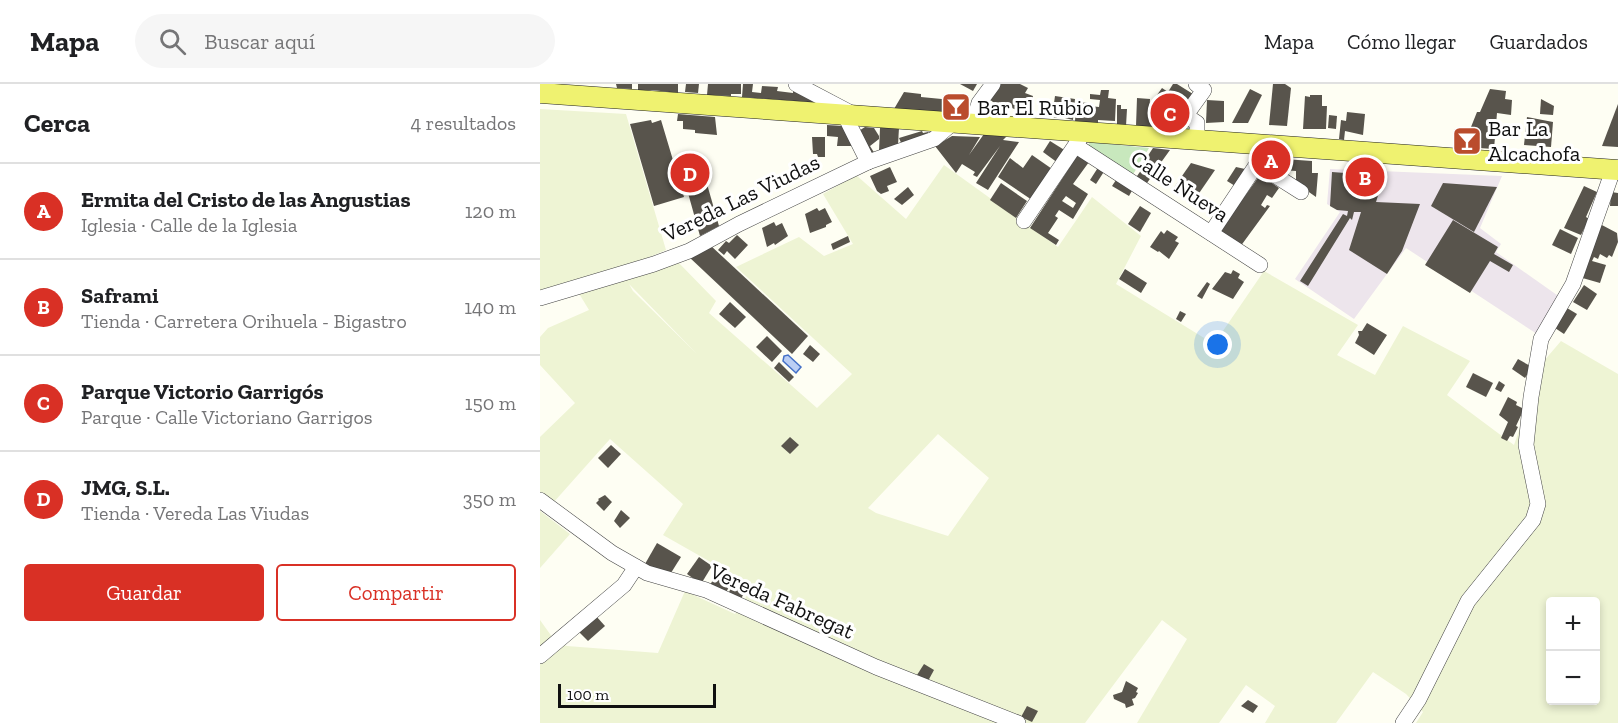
<!DOCTYPE html>
<html lang="es">
<meta charset="utf-8">
<style>
:root{--surface:#fff;--page:#f6f6f6;--text:#202124;--muted:#757577;--line:#e0e0e0;--accent:#d93025}
body{margin:0;font-family:"Zilla Slab",serif;background:var(--page);color:var(--text)}
.controls{position:absolute;right:18px;bottom:18px;display:grid;overflow:hidden;border-radius:6px;box-shadow:0 3px 9px #0003}
.controls button{width:54px;height:54px;display:grid;place-items:center;padding:0;border:0;border-bottom:2px solid var(--line);background:var(--surface);color:var(--text);font:30px sans-serif}
.scale{position:absolute;left:18px;bottom:15px;width:158px;box-sizing:border-box;padding-left:6px;border:3px solid #101010;border-top:0;font-size:16px;line-height:21px;white-space:nowrap;color:#101010;-webkit-text-stroke:4px #fff;paint-order:stroke}
.you{position:absolute;left:678px;top:261px;width:21px;height:21px;margin:-15px;border:4px solid #fff;border-radius:50%;background:#1a73e8;box-shadow:0 0 0 9px #1a73e833}
.badge{display:grid;place-items:center;width:39px;height:39px;border-radius:50%;background:var(--accent);color:#fff;font-size:20px;font-weight:700}
.pin{position:absolute;translate:-50% -50%;border:3px solid #fff;box-shadow:0 2px 6px #0006}
.list{margin:0;padding:0;list-style:none}
h2{display:flex;justify-content:space-between;align-items:center;height:78px;margin:0;padding:0 24px;font-size:26px}
h2 small{font-size:20px;font-weight:400;color:var(--muted)}
.list li{display:grid;grid-template-columns:39px 1fr auto;gap:18px;align-items:center;box-sizing:border-box;height:96px;padding:0 24px;border-top:2px solid var(--line)}
.list b{display:block;font-size:22px;white-space:nowrap}
.list p{margin:0;font-size:20px;white-space:nowrap;color:var(--muted)}
.list em{font-size:20px;font-style:normal;color:var(--muted)}
.actions{display:flex;gap:12px;padding:18px 24px}
.actions a{flex:1;padding:14px 0;border:2px solid var(--accent);border-radius:6px;text-align:center;font-size:21px;color:var(--accent)}
.actions .main{background:var(--accent);color:#fff}
.icon{flex:none;width:33px;height:33px;fill:none;stroke:currentColor;stroke-width:2;stroke-linecap:round;stroke-linejoin:round}
.map{position:relative;flex:none;width:1078px;height:639px;overflow:hidden}
header{display:flex;align-items:center;gap:36px;box-sizing:border-box;height:84px;padding:0 30px;background:var(--surface);border-bottom:2px solid var(--line)}
header strong{font-size:28px}
nav{display:flex;gap:33px;margin-inline-start:auto;font-size:21px}
.search{width:420px;height:54px;background:var(--page);display:flex;align-items:center;gap:15px;box-sizing:border-box;padding:0 21px;border-radius:33px;color:var(--muted);font-size:22px}
main{display:flex}
aside{flex:1;background:var(--surface)}
.map>svg:first-child{display:block}
.industrial{fill:#ede5ec}
.farmland{fill:#eef4d4;fill-rule:evenodd}
.green{fill:#c8e8bd}
.water{fill:#bacef4;stroke:#4470c7;stroke-width:1.5}
.building{fill:#58544c;fill-rule:evenodd}
.lines{fill:none;stroke-linecap:round;stroke-linejoin:round}
.minor-casing{stroke:#434343;stroke-width:16}
.major-casing{stroke:#212121;stroke-width:21}
.minor{stroke:#fff;stroke-width:15}
.major{stroke:#eff270;stroke-width:20}
.labels{text-anchor:middle;dominant-baseline:central;stroke-width:6;stroke-linejoin:round;paint-order:stroke}
.poi-label{font-size:22px;fill:#101010;stroke:#fff;text-anchor:start}
.street-label{font-size:22px;fill:#101010;stroke:#fff}
</style>
<header>
<strong>Mapa</strong>
<div class="search"><svg class="icon" aria-label="search" viewBox="0 0 24 24"><circle cx="10" cy="10" r="6"/><path d="M15 15l6 6"/></svg>Buscar aquí</div>
<nav><a>Mapa</a><a>Cómo llegar</a><a>Guardados</a></nav>
</header>
<main>
<aside>
<h2>Cerca<small>4 resultados</small></h2>
<ul class="list">
<li><span class="badge">A</span><div><b>Ermita del Cristo de las Angustias</b><p>Iglesia · Calle de la Iglesia</p></div><em>120 m</em></li>
<li><span class="badge">B</span><div><b>Saframi</b><p>Tienda · Carretera Orihuela - Bigastro</p></div><em>140 m</em></li>
<li><span class="badge">C</span><div><b>Parque Victorio Garrigós</b><p>Parque · Calle Victoriano Garrigos</p></div><em>150 m</em></li>
<li><span class="badge">D</span><div><b>JMG, S.L.</b><p>Tienda · Vereda Las Viudas</p></div><em>350 m</em></li>
</ul>
<div class="actions"><a class="main">Guardar</a><a>Compartir</a></div>
</aside>
<div class="map">
<svg width="1078" height="639" viewBox="0 0 1078 639">
<rect width="100%" height="100%" fill="#fefef3"/>
<path class="industrial" d="M790,85L962,92L940,144L961,160L956,168L1024,216L997,250L866,164L814,235L755,195L800,128L787,120Z"/>
<g class="farmland">
<path d="M0,25L86,30L126,166L79,186L137,177L176,217L169,229L277,324L312,290L196,183L259,153L284,172L313,160L283,110L316,91L366,135L404,81L518,163L552,113L601,152L576,200L674,260L724,187L818,241L797,271L835,291L863,242L930,277L907,311L974,361L1003,278L1021,257L1078,290V639H876L883,628L866,610L833,588L796,639H725L735,622L706,601L679,639H597L647,555L622,536L545,639H0V536L15,557L27,562L118,569L145,507L195,530L213,502L123,451L143,420L70,355L13,419L0,408V353L35,319L0,281V253L8,244L49,226L32,198L0,208ZM89,200L157,270L93,207ZM398,350L449,394L408,452L336,429L328,424ZM1011,518H1056V616H1011Z"/>
<path d="M0,427L30,450L0,484Z"/>
</g>
<g class="green">
<path d="M623,21L650,37V47L622,43Z"/>
<path d="M550,58L609,64L592,92L546,65Z"/>
</g>
<path class="water" d="M248,271L261,283L256,289L243,277L244,272Z"/>
<g class="building">
<path d="M76,0H92V5L77,4Z"/>
<path d="M98,0H138V9L112,6L98,8Z"/>
<path d="M146,0H159L158,9L145,8Z"/>
<path d="M168,0H201V10H191V12L167,11Z"/>
<path d="M203,0H213L212,8L221,9L222,2L238,3L237,7L253,9V2L281,19L202,13Z"/>
<path d="M420,0H437L433,7Z"/>
<path d="M459,0H480L488,4L485,9L493,12L489,32L459,18L457,21L449,15Z"/>
<path d="M633,0H637L653,10L644,24L640,25L617,11L622,4L628,8Z"/>
<path d="M733,0H745L751,4L747,42L729,41Z"/>
<path d="M710,5L722,11L708,39H692Z"/>
<path d="M950,5L966,7L965,15L972,16L971,31L957,29L954,65L923,63L937,28H940Z"/>
<path d="M561,6H569L568,14L576,15L575,37L558,36V40L535,38L536,18L549,19V22L559,23L560,16L550,15V10L560,11Z"/>
<path d="M364,8L381,10V13L412,16L411,23L421,24V30L354,25Z"/>
<path d="M770,11H782V22H787L786,45H763L765,12L770,13Z"/>
<path d="M515,12L535,15L533,36L517,32V34L512,33Z"/>
<path d="M597,14L610,15L609,31L620,32L621,27H626L622,38H620V43L596,42Z"/>
<path d="M1001,15L1014,22L1013,31L1000,30Z"/>
<path d="M667,16L684,17V38L666,39Z"/>
<path d="M1078,20V63L1062,62Z"/>
<path d="M577,21H581V25H587L586,42L577,41Z"/>
<path d="M807,28L825,30L823,51L805,47L804,56L799,55L801,36L806,37Z"/>
<path d="M138,30L175,33L177,51L155,49V46L143,45V37H137Z"/>
<path d="M789,31L797,32L796,45L788,44Z"/>
<path d="M987,33L1013,38L1011,63L984,61Z"/>
<path d="M111,36L112,39L121,36L144,113L114,122L90,40Z"/>
<path d="M287,41L304,42L312,62H297L298,53L287,52Z"/>
<path d="M325,43L334,44L339,52V55L330,62L335,70L329,73L314,50Z"/>
<path d="M350,43L359,44L358,61L339,67L340,44Z"/>
<path d="M382,47L383,49L388,48L389,52L362,61L359,54Z"/>
<path d="M444,50L467,52L463,56L479,58L448,106L436,99L460,62L437,93L433,91L435,88L422,80L416,89L395,62L412,52L440,53L429,71Z"/>
<path d="M272,53H285V73H278L277,70H273Z"/>
<path d="M510,57L526,67L518,79L503,68Z"/>
<path d="M613,64L630,66L617,84L610,80L608,83L603,79Z"/>
<path d="M492,71L515,87L492,116L458,93L470,74L483,84Z"/>
<path d="M537,72L549,78L533,100L548,110L533,135L519,126L515,132L518,134L508,149L519,156L516,161L490,144ZM526,112L536,119L533,124L522,117Z"/>
<path d="M730,74L772,77V89H778L776,113L756,99V87L729,85Z"/>
<path d="M651,79L675,86L653,118L633,105Z"/>
<path d="M559,82L565,86L556,100L550,96Z"/>
<path d="M604,82L614,89L605,102L595,95Z"/>
<path d="M350,83L357,98L347,102L349,107L341,110L337,107L330,92Z"/>
<path d="M696,83L705,85L700,105L687,97Z"/>
<path d="M163,86L179,142L160,152L143,91Z"/>
<path d="M792,88L844,92L836,118L880,120L862,167L847,190L809,166L821,128H814L812,136L810,134L768,202L760,197L803,130L807,132L808,127L797,126L790,122Z"/>
<path d="M720,91L739,104L732,114L727,111L721,121L725,124L727,121L730,122L700,163L679,148Z"/>
<path d="M578,93L594,103L589,112L572,102Z"/>
<path d="M461,99L487,117L476,134L450,116Z"/>
<path d="M903,99L957,103L934,148L891,122Z"/>
<path d="M1044,102L1057,108L1046,133L1049,135L1041,151L1024,144Z"/>
<path d="M368,103L374,111L362,121L354,115Z"/>
<path d="M1071,108L1078,109V122H1070Z"/>
<path d="M600,122L611,129L600,148L588,140Z"/>
<path d="M277,124L279,127L285,124L292,138L286,141V143L270,149L265,130Z"/>
<path d="M913,136L958,163L954,170L973,181L969,188L950,177L930,209L885,181Z"/>
<path d="M234,138L236,142L242,139L248,152L235,161L234,159L227,163L222,144Z"/>
<path d="M1060,140L1077,149L1078,158L1072,173L1069,171L1067,174L1060,170L1058,175L1054,173L1052,177L1066,181L1060,199L1039,193Z"/>
<path d="M1020,145L1038,154L1031,170L1012,161Z"/>
<path d="M627,146L638,153L635,157L639,159L629,175L619,167L618,168L610,163L621,147L624,150Z"/>
<path d="M197,151L208,161L195,175L187,167L184,171L178,166L186,157L189,159Z"/>
<path d="M308,152L310,158L293,166L291,160Z"/>
<path d="M170,161L268,252L252,270L148,172Z"/>
<path d="M585,185L607,199L601,209L579,195Z"/>
<path d="M693,186L700,190L698,194L704,198L693,215L672,205L685,188L691,190Z"/>
<path d="M667,198L670,200L662,215L657,212Z"/>
<path d="M1044,201L1057,210L1047,226L1033,218Z"/>
<path d="M190,218L206,233L195,244L179,230Z"/>
<path d="M1027,224L1037,230L1024,250L1015,244Z"/>
<path d="M640,227L646,230L641,238L636,235Z"/>
<path d="M827,239L847,251L834,271L815,259L819,251L818,247H822Z"/>
<path d="M227,252L242,267L232,278L216,263Z"/>
<path d="M270,261L280,270L273,278L263,270Z"/>
<path d="M978,275L992,283L985,294L972,285Z"/>
<path d="M239,278L254,293L249,298L234,284Z"/>
<path d="M933,289L953,299L946,313L926,303Z"/>
<path d="M959,297L965,301L961,308L955,305Z"/>
<path d="M968,313L977,318L976,321L984,325L976,342L978,343L973,353L970,352L967,357L961,354L968,338L959,331Z"/>
<path d="M250,353L259,361L250,370L241,362Z"/>
<path d="M71,361L81,370L68,384L58,374Z"/>
<path d="M65,411L72,418L64,427L56,419L59,416L58,415Z"/>
<path d="M81,426L90,434L80,444L74,437Z"/>
<path d="M117,459L141,473L129,492L105,480Z"/>
<path d="M159,473L172,482L161,500L147,490Z"/>
<path d="M177,489L183,490L192,498L185,510L170,501Z"/>
<path d="M196,494L208,501L200,517L188,510Z"/>
<path d="M56,532L65,542L48,557L39,548Z"/>
<path d="M384,580L394,586L388,597L377,591Z"/>
<path d="M586,597L598,604L596,608L598,609L595,614L592,615L594,621L586,624L585,620L574,615L573,611L582,608Z"/>
<path d="M708,616L718,622L713,629L701,622Z"/>
<path d="M487,622L498,627L492,638L481,633Z"/>
</g>
<g class="lines">
<g class="minor-casing">
<g id="minor">
<path d="M256,0L311,29"/>
<path d="M627,19L657,39V56"/>
<path d="M304,30L328,78"/>
<path d="M646,31L664,6L656,0"/>
<path d="M432,41L439,19L453,0"/>
<path d="M536,62L720,181"/>
<path d="M717,80L761,108"/>
<path d="M484,137L541,53"/>
<path d="M671,149L717,80L722,61"/>
<path d="M0,214L114,180L149,167L199,140L328,78L394,55L414,38"/>
<path d="M0,416L72,469L107,489L166,506L336,583L478,639"/>
<path d="M0,572L84,501L96,483"/>
<path d="M863,639L879,615L928,517L993,436L998,420L986,361L991,313L1001,255L1033,200L1073,86"/>
</g>
</g>
<g class="major-casing">
<path id="major" d="M0,9L1078,86"/>
</g>
<use href="#minor" class="minor"/>
<use href="#major" class="major"/>
</g>
<defs>
<g id="bar-square" transform="scale(1.5)"><rect x="-9" y="-9" width="18" height="18" rx="4" fill="#ba4c2d" stroke="#fff"/><path d="M-6-5H6L.8 .8V4.5H3.5V6h-7V4.5H-.8V.8Z" fill="#fff"/></g>
</defs>
<g fill-rule="evenodd">
<use href="#bar-square" x="416" y="23"/>
<use href="#bar-square" x="927" y="57"/>
</g>
<g class="labels">
<g class="poi-label">
<text x="437" y="23">Bar El Rubio</text>
<text x="948" y="44">Bar La<tspan x="948" dy="25">Alcachofa</tspan></text>
</g>
<g class="street-label">
<text transform="translate(640 102) rotate(33)">Calle Nueva</text>
<text transform="translate(201 114) rotate(-26)">Vereda Las Viudas</text>
<text transform="translate(242 517) rotate(24)">Vereda Fabregat</text>
</g>
</g>
</svg>
<div class="controls">
<button>+</button>
<button>−</button>
</div>
<div class="scale">100 m</div>
<div class="you"></div>
<div class="pin badge" style="left:731px;top:76px">A</div>
<div class="pin badge" style="left:825px;top:93px">B</div>
<div class="pin badge" style="left:630px;top:29px">C</div>
<div class="pin badge" style="left:150px;top:89px">D</div>
</div>
</main>
